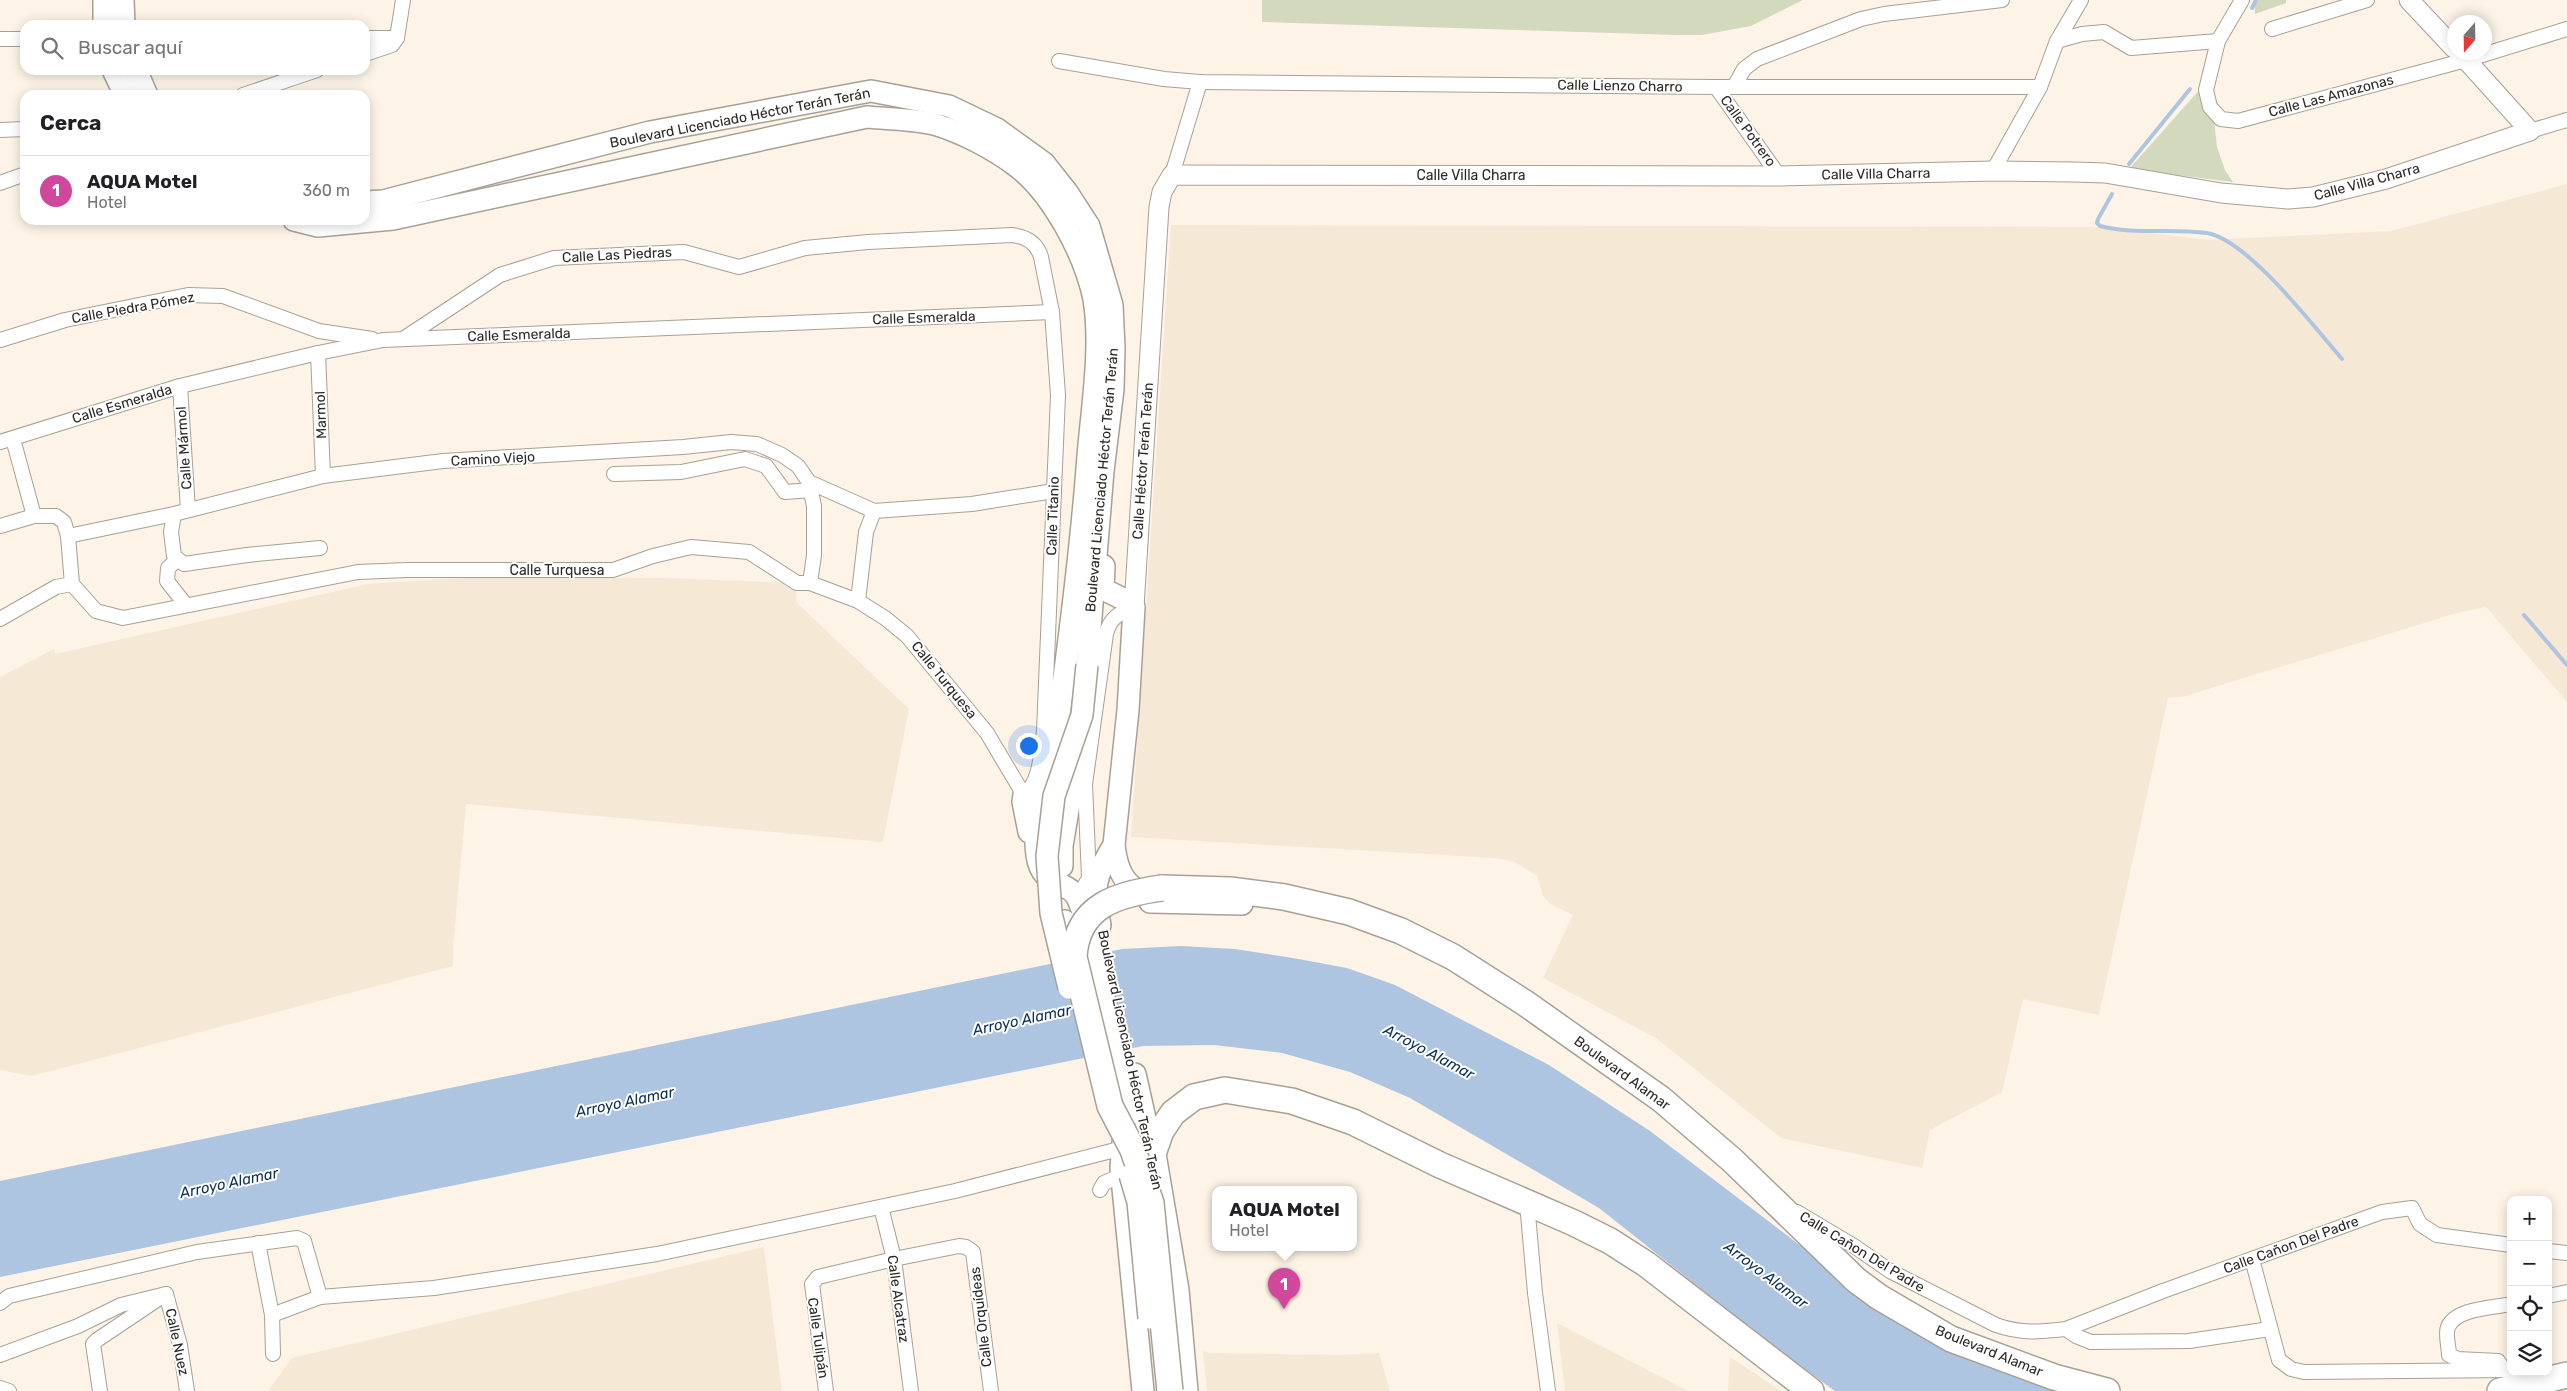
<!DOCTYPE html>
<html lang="es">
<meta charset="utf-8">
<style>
:root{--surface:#fff;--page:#f2f2f2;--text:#202124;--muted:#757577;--line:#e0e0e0;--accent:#09880e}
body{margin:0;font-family:Rubik,sans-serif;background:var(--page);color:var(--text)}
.controls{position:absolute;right:15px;bottom:15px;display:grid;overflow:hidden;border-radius:10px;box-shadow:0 2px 12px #0003}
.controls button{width:45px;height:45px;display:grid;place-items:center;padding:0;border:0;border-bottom:1px solid var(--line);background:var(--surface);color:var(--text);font:25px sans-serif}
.compass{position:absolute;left:2447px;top:15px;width:45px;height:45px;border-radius:50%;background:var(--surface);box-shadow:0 2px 12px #0003;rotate:200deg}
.you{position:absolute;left:1028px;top:745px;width:18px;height:18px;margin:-12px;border:4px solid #fff;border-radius:50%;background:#1a73e8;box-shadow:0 0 0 8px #1a73e833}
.badge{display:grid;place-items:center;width:32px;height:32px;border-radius:50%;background:var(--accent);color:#fff;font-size:16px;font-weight:700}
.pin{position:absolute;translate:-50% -41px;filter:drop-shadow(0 1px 2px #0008)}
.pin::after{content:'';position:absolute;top:26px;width:18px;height:15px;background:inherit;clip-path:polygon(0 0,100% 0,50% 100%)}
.popup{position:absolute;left:1212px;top:1186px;width:145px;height:65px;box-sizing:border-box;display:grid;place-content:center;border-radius:10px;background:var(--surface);filter:drop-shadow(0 1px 4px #0005);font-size:16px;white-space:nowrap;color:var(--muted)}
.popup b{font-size:19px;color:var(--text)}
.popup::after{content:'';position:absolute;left:50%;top:100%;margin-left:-10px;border:10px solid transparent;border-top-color:var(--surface)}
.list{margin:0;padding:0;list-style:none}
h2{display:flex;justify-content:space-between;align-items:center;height:65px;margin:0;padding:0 20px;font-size:21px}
h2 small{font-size:16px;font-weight:400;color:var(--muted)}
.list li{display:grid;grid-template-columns:32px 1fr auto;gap:15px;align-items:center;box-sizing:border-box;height:70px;padding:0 20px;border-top:1px solid var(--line)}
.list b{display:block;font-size:19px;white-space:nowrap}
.list p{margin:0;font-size:16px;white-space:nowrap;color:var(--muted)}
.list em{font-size:16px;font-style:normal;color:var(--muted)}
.icon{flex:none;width:28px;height:28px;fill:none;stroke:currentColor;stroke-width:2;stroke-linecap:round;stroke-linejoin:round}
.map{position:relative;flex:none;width:2567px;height:1391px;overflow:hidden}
.search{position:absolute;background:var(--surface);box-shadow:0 2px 12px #0003;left:20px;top:20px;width:350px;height:55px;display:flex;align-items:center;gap:12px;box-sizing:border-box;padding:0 18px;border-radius:15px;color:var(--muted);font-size:19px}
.panel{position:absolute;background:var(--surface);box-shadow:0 2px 12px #0003;left:20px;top:90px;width:350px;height:135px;border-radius:15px}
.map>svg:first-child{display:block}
.built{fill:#f5e8d5}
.green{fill:#d3d9bc}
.water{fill:#aec5e2}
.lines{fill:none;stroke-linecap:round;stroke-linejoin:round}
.stream{stroke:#aec5e2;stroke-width:4}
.street-casing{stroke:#a8a095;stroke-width:16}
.secondary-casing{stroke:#a8a095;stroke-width:21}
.primary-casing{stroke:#a8a095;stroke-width:24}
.highway-casing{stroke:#a8a095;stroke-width:28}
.street{stroke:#fff;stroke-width:14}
.secondary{stroke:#fff;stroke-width:19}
.primary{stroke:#fff;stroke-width:21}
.highway{stroke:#fff;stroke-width:25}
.primary-bridge-casing{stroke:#a8a095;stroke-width:24;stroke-linecap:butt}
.highway-bridge-casing{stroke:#a8a095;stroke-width:28;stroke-linecap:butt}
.primary-bridge{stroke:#fff;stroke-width:21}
.highway-bridge{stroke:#fff;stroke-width:25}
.labels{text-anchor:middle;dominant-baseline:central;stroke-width:4;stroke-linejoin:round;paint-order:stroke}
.street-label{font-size:14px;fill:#2b2723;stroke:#fff}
.water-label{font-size:15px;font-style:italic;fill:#0c2f54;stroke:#fff}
</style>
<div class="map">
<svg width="2567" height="1391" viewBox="0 0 2567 1391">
<rect width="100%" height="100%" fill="#fdf4e7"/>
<g class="built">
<path d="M2567,184V702L2486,607L2457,613L2182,697L2168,698L2099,1015L2023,999L2002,1092L1930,1130L1922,1168L1781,1138L1656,1038L1543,978L1573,915L1550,904L1543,896L1537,876L1515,862L1495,858L1131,837L1171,225L2096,227L2210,240L2391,231Z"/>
<path d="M477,577L662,578L797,583L796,602L909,709L883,842L466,804L453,947V966L32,1076L0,1070V677L54,649L55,654L368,584Z"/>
<path d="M764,1247L782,1391H268L292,1358Z"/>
<path d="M1557,1323L1688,1391H1565Z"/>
<path d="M1203,1351L1210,1353L1343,1355L1379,1353L1390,1391H1207Z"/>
<path d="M1730,1357L1781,1391H1728Z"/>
</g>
<g class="green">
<path d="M1262,0H1803L1751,26L1702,35H1676L1262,22Z"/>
<path d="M2254,0H2286V3L2255,14Z"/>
<path d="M2202,87L2213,111L2217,147L2225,170L2233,182L2129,169Z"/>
</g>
<path class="water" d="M1181,946L1235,949L1293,958L1347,968L1395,985L1549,1065L1650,1131L1839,1275L2096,1391H1835L1777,1349L1599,1208L1410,1098L1350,1072L1282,1053L1214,1045L1143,1046L0,1277V1181L1122,949Z"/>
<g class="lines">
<g class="stream">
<path d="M2252,8L2256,0"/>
<path d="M2129,164L2190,89"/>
<path d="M2112,194L2098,219L2097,223L2100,226C2134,235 2172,228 2207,233C2248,240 2314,327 2342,359"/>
<path d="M2524,615L2567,665"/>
</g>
<g class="street-casing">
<g id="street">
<path d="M2242,0L2218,41L2206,90L2210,107L2221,119L2238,121L2466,60L2567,29"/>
<path d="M2272,29L2367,0"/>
<path d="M365,38H397"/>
<path d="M0,39H25"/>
<path d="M2057,41L2082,34L2104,32L2131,48L2218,41"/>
<path d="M365,54L392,45L397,38L403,0"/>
<path d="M1059,61L1164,79L1200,82L1716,87H2040"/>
<path d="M1735,85L1744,69L1757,59L1861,19L1884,14L2002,0"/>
<path d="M1716,87L1779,176"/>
<path d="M243,95L317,70"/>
<path d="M0,130L25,129"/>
<path d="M2530,131L2567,120"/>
<path d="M1993,171L2040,87L2057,41L2081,0"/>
<path d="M1172,175L1200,82"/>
<path d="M0,183L25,174"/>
<path d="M403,339L500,275L554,258L684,252L739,267L805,248L868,242L1012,235C1027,237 1037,243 1041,257L1052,312L1058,395L1044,731C1041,751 1041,781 1024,795"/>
<path d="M0,340L65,320L188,295L223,296L319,331L372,339"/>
<path d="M318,353L323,476"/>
<path d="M180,386L188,510"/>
<path d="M13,439L34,516H56L64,522L68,536L72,584L96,611L123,618L358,572L407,570H613L653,556L691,547L749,552L797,583H810L858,601L885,618L907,636L987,733L1028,802"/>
<path d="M0,442L180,386L318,353L383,340L1052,312"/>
<path d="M614,474L681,472L745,459L766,466L785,492L812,490"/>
<path d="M809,482L874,511L972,504L1054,491"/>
<path d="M174,514L171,532L174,556L184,564L247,555L320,548"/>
<path d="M0,526L34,516"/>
<path d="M68,536L174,514L323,476L443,461L683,447L731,442L757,444L782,455L798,466L809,482L814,506V555L810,583"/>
<path d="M177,560L168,568L167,581L185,604"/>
<path d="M858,601L866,532L874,511"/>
<path d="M0,619L56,587L72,584"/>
<path d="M1077,898L1089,878L1085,784L1106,634C1110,618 1119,613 1134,607"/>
<path d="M1100,1190L1104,1183L1122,1175"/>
<path d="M1527,1203L1535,1293L1548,1391"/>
<path d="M881,1207L894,1259L911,1391"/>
<path d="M1797,1212L1854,1246L1890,1271L1996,1325C2022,1334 2039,1332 2066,1329L2076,1336L2091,1342L2189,1341L2270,1329"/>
<path d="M258,1243L272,1315L273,1354"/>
<path d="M2548,1251L2567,1253"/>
<path d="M2252,1259L2279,1360L2291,1369L2304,1372L2511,1370"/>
<path d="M166,1294L180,1345L187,1391"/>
<path d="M2548,1296L2567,1292"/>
<path d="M0,1303L9,1296L197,1252L297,1238L304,1241L320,1297"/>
<path d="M272,1315L320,1297L434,1288L657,1254L955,1191L1123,1148"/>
<path d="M2066,1329L2163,1291L2382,1212L2412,1208L2420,1224L2437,1235L2511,1245"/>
<path d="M0,1355L78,1326L121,1305L166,1294"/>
<path d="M2504,1370L2498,1361L2458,1359L2449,1355C2449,1347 2445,1334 2448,1327C2456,1308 2493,1308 2511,1304"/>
<path d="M0,1388L9,1391"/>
<path d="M100,1391L93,1344L97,1340L158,1299"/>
<path d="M826,1391L812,1284L818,1277L894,1259L959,1246L966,1247L973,1252L991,1391"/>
</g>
</g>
<g class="secondary-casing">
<g id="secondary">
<path d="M2409,0L2454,48"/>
<path d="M1134,607L1159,207L1162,192L1172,175L1779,176L1993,171L2074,172L2105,173L2221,193L2288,199L2313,197L2386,179L2530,131L2459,52"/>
</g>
</g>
<g class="primary-casing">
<g id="primary">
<path d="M104,0V25"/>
<path d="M123,0L124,25"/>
<path d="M113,70L125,95"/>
<path d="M136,70L147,95"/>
<path d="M365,202L383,201L650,132L871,91L949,106L997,129L1044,163L1067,192L1089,226L1112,305L1114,348L1113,389L1103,471L1087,665"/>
<path d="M294,220L318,226L393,219L867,117C888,119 913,119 934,124C961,132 992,148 1015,165C1052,192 1085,255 1094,299C1102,348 1092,407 1088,456C1081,551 1069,644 1056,737C1050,777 1031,814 1037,855C1041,885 1061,879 1075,894C1079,899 1080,906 1083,911L1126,1088L1127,1095L1121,1168L1143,1391"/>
<path d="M1104,566L1103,589L1131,603L1134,607L1128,710L1114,845C1118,881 1130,890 1163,901"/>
<path d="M1024,795L1023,802L1029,832"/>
<path d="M1062,866V846L1077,756L1071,735"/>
<path d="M1150,902L1242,904"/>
<path d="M1065,921L1074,957"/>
<path d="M1100,925C1092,889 1095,875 1114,845"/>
<path d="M1135,1074L1153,1154"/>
</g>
</g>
<g class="highway-casing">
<g id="highway">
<path d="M1162,888L1230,890L1284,897L1349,912L1401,931L1453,957L1525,1003L1661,1099L1732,1160L1856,1280L1879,1297L1951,1339L2054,1377L2107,1391"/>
<path d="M1185,1391L1176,1290L1153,1154L1161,1131L1173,1113L1194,1097L1225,1090L1292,1101L1353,1122L1440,1165L1574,1223L1610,1241L1646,1264L1811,1391"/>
<path d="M2500,1391L2567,1375"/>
</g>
</g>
<use href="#street" class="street"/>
<use href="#secondary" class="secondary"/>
<use href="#primary" class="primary"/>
<use href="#highway" class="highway"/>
<g class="primary-bridge-casing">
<g id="primary-bridge">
<path d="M1069,988L1051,913L1047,856L1054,796L1082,715L1087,665"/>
<path d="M1130,1175L1138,1202L1149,1318"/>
</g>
</g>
<g class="highway-bridge-casing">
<path id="highway-bridge" d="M1162,888C1118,894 1077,905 1074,957L1110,1106L1133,1150L1151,1203L1170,1391"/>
</g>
<use href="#primary-bridge" class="primary-bridge"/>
<use href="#highway-bridge" class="highway-bridge"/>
</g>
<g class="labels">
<g class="street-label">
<text transform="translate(1620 86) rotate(1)">Calle Lienzo Charro</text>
<text transform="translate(2331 96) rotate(-15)">Calle Las Amazonas</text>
<text transform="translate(740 118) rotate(-11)">Boulevard Licenciado Héctor Terán Terán</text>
<text transform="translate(1748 131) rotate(54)">Calle Potrero</text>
<text transform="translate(1876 174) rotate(-1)">Calle Villa Charra</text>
<text x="1471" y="175">Calle Villa Charra</text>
<text transform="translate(2367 182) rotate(-15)">Calle Villa Charra</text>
<text transform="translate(617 255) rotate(-3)">Calle Las Piedras</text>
<text transform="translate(133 308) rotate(-10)">Calle Piedra Pómez</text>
<text transform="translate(924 318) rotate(-2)">Calle Esmeralda</text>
<text transform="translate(519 335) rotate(-2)">Calle Esmeralda</text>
<text transform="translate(122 404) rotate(-17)">Calle Esmeralda</text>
<text transform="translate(321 415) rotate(-92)">Marmol</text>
<text transform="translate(184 448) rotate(-94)">Calle Mármol</text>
<text transform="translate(493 459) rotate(-3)">Camino Viejo</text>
<text transform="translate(1143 461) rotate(-86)">Calle Héctor Terán Terán</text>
<text transform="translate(1102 480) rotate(-85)">Boulevard Licenciado Héctor Terán Terán</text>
<text transform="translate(1053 516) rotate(-88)">Calle Titanio</text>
<text x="557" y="570">Calle Turquesa</text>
<text transform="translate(944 680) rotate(51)">Calle Turquesa</text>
<text transform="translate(1130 1060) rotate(78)">Boulevard Licenciado Héctor Terán Terán</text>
<text transform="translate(1622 1073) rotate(36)">Boulevard Alamar</text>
<text transform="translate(2291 1245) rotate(-20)">Calle Cañon Del Padre</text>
<text transform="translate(1862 1252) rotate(31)">Calle Cañon Del Padre</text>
<text transform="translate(898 1299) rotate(82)">Calle Alcatraz</text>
<text transform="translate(981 1317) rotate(-97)">Calle Orquídeas</text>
<text transform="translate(818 1338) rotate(82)">Calle Tulipán</text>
<text transform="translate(177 1342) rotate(78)">Calle Nuez</text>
<text transform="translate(1989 1351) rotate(22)">Boulevard Alamar</text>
</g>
<g class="water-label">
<text transform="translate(1022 1020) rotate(-12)">Arroyo Alamar</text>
<text transform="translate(1429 1052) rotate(28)">Arroyo Alamar</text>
<text transform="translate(625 1102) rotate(-12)">Arroyo Alamar</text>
<text transform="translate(229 1183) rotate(-12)">Arroyo Alamar</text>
<text transform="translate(1766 1275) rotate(37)">Arroyo Alamar</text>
</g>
</g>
</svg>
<div class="controls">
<button>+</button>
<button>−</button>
<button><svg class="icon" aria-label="locate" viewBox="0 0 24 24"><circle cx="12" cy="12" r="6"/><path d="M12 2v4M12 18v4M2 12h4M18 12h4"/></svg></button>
<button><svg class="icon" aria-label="layers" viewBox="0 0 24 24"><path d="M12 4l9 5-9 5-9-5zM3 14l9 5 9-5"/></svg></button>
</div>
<svg class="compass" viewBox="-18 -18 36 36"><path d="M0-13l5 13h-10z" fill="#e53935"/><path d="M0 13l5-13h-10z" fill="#757577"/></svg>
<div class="you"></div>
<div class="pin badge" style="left:1284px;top:1309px;background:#d1479c">1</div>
<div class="popup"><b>AQUA Motel</b>Hotel</div>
<div class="search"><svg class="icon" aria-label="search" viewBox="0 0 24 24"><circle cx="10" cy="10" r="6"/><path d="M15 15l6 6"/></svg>Buscar aquí</div>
<section class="panel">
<h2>Cerca<small></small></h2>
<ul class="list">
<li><span class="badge" style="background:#d1479c">1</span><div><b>AQUA Motel</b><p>Hotel</p></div><em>360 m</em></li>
</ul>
</section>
</div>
